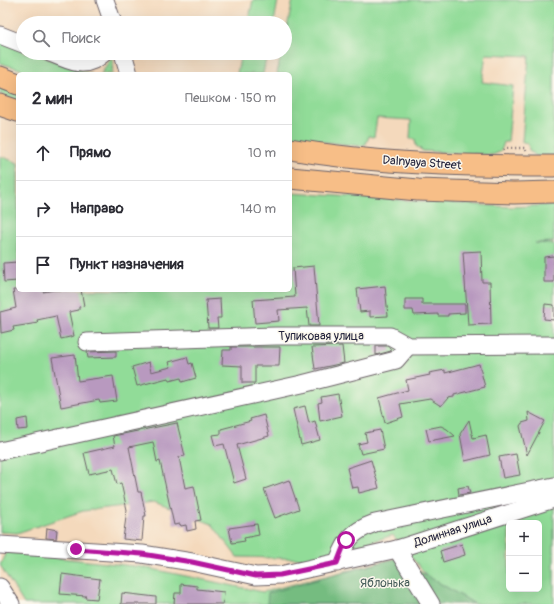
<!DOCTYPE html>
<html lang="ru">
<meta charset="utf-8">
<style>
:root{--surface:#fff;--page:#f2f2f3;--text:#2b2b33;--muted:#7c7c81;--line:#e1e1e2}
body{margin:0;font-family:Pangolin,sans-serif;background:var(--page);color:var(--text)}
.controls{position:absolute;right:12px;bottom:12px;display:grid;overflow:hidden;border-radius:6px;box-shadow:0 4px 16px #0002}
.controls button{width:36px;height:36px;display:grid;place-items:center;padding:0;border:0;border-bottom:1px solid var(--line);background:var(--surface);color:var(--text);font:20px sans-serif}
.stop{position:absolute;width:12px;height:12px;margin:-9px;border:3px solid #b5179e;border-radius:50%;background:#fff}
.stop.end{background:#b5179e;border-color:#fff;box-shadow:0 1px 4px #0008}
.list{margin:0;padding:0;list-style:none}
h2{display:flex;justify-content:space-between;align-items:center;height:52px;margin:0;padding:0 16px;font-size:17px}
h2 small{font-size:13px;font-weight:400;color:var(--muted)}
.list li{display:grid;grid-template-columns:26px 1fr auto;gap:12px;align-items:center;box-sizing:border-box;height:56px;padding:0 16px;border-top:1px solid var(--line)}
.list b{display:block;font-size:15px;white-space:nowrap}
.list em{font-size:13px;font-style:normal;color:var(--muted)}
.icon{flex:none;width:22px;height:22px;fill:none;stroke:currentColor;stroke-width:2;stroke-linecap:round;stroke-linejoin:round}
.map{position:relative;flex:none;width:554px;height:604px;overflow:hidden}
.search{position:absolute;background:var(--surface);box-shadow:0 4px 16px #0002;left:16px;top:16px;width:276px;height:44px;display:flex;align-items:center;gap:10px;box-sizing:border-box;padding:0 14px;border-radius:22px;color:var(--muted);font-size:15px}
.panel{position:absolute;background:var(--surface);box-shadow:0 4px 16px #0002;left:16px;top:72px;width:276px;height:220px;border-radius:6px}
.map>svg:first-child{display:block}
.green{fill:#91dc98;stroke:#5a7f6a;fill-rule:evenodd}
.forest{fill:#74bc80;stroke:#4b6f5e}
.building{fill:#b899bf}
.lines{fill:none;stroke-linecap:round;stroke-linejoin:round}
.minor-casing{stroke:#6c6268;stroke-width:19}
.major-casing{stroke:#6c6268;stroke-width:23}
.path{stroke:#6c6268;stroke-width:2.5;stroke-dasharray:1 3;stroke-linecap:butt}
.minor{stroke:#fff;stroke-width:17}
.major{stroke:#f7be87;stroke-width:21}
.route{stroke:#b5179e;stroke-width:5}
.labels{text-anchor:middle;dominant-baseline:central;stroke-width:3;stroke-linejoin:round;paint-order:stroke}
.street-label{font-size:12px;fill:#22223b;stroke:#fbf7ec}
.park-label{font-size:12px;fill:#435a57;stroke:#fbf7ec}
</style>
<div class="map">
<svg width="554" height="604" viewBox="0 0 554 604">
<rect width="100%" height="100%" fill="#fbf7ec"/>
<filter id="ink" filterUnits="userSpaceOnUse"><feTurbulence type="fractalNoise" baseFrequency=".025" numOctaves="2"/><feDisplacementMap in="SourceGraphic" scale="8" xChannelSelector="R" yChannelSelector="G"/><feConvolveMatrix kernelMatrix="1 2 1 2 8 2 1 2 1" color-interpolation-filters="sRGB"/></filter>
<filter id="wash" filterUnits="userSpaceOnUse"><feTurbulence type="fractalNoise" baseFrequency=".012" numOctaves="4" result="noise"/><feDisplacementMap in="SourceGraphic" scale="16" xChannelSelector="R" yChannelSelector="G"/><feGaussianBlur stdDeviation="0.9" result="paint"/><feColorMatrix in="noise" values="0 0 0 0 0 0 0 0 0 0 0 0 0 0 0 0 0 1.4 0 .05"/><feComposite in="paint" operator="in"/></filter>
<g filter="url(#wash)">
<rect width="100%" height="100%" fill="#f4d9bc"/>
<g class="green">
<path d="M253,0H278L274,23H248Z"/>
<path d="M293,0H552L554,4V156H536L529,150L528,143L522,142L529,56L486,54L482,82L513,86L508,142H504C502,150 500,153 492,155L423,151L416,146L415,139H410L411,120L377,118L374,137L369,136L366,144L360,146L290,138V74H277L281,53H285V36Z"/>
<path d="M0,41L23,50V53H32L92,74H36L0,63Z"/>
<path d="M241,53H267L263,74H237Z"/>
<path d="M111,58L113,59L112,74H101Z"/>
<path d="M0,87L18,94V101L0,94Z"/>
<path d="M0,156L18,163V290H290V193L511,207L554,205V242L535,243L554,244V604H475L428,577L393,535L317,559L237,557L212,524L154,502L83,511L17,533L0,532ZM509,523H539V589H509Z"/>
<path d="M6,552L142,567L263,592L397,558L420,604H24L0,565Z"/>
</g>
<path class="forest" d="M397,558L475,604H267L268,593Z"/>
<g id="blocks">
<g class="building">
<path d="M481,251L482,282H490L491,324L468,325L463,252Z"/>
<path d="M554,256V282H544V257Z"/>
<path d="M18,262V281L4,282L3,263Z"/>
<path d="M314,266L319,326H309L307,308L278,310L279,321L255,323L253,300L295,297L293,268Z"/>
<path d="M385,286L388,316L370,317V311L360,312L357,289Z"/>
<path d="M13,290H43V292L54,290H81L84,306L79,307V310L69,312L74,336L61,339L56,316L37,320L38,323L13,327L14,330L1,333L0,312L16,308Z"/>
<path d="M220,299L221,318H217L218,328H208L206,300Z"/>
<path d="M405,299H422V304H465V313L448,314V316H438V314L414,315L413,310H405Z"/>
<path d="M545,304L554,305V320L544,319Z"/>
<path d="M342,346L344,363L315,369L312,347Z"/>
<path d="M376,346H387L390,348L391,351L376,355Z"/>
<path d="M231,347H280L279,366H255V383H242V366L222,365L223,350H231Z"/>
<path d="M116,351V357L88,358L87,352Z"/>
<path d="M75,355L78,381L113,376L117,401L100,403L99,400L61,407L52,358Z"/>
<path d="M187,357L189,364L192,363L196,378L182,382L181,378L169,381L168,378L137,386L132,367L149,362L151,372L171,367L169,362Z"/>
<path d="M479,364L485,387L454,395V397L448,398L441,406L430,399L400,404L403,417L385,423L379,398L408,390L406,380L430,375L429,373L445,370V373Z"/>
<path d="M338,394L342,416L320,421L318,403L322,402L321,397Z"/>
<path d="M305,406L309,423L315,421L320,440L301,445L293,409Z"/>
<path d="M528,412L545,421L527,455L520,426L522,423L529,421Z"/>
<path d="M264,415L269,436L237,445L246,479L234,483L224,444L215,446L212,435L221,434V429L251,421L250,419Z"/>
<path d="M27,418L28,429L18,430L17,420Z"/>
<path d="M469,420L473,438L486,435L490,455L465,461L460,434Z"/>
<path d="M177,423L185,456L179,457L185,488L194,486L201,520L195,521L196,529L187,531L186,525L181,526L180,524L174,525L160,461L157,462L153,442L129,447L138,492H141L146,516H144L142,541L123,539L127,510L121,483L117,484L113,469L89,474L84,453L115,446L113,436Z"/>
<path d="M441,426L447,429L455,436L429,441L426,429Z"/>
<path d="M380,430L384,449L361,454L358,444L367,442L365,433Z"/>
<path d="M516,454L520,475L503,478L499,457Z"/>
<path d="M371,460L379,488L359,493L358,487L352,488L347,468Z"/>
<path d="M289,480L299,509L275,518L264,489Z"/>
<path d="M468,486L470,493L459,495L458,488Z"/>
<path d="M257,524L259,535L244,538L245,541L232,543L229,528Z"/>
<path d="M47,528L57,530L56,539L46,538Z"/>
<path d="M462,544L465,555L443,562L440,551Z"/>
<path d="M62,574L100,579L97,599L85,598L86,596L60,594Z"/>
<path d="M181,584L197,586V589L224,592L223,604H174L175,593H181Z"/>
<path d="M122,593L156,597V604H121Z"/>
</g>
</g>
</g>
<g filter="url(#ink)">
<use href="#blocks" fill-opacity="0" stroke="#6c6268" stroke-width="1"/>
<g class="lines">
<g class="minor-casing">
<g id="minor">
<path d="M105,0L113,23"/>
<path d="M0,35L23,44"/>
<path d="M50,53C72,61 84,71 104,53"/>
<path d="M123,53L129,74"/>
<path d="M87,342L276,336H390L408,346L554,345"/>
<path d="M0,451L302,384L396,360L408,346"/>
<path d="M0,545L142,554L192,562L256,576L280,575L397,549L554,499"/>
<path d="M397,549L431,604"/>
<path d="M337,563C347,540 350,532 375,523L554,486"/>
<path d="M0,587L11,604"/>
</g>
</g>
<g class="major-casing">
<g id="major">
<path d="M0,77L18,84"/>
<path d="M0,105L18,111"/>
<path d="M290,149C377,164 466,166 554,166"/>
<path d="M290,178L418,190L514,193L554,192"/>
</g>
</g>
<path class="path" d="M504,150L506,148H525L526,151"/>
<use href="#minor" class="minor"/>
<use href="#major" class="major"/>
</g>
</g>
<g class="lines" filter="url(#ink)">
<path class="route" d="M76,549L142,554L192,562L256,576L280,575L337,563L346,540"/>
</g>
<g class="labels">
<g class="street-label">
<text transform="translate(422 163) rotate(4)">Dalnyaya Street</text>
<text x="321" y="336">Тупиковая улица</text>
<text transform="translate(453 531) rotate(-18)">Долинная улица</text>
</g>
<g class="park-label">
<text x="385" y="583">Яблонька</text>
</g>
</g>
</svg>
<div class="controls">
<button>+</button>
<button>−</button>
</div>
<div class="stop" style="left:346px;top:540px"></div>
<div class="stop end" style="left:76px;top:549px"></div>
<div class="search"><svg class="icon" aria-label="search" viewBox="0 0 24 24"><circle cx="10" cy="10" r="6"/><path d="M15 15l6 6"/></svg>Поиск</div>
<section class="panel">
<h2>2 мин<small>Пешком · 150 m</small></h2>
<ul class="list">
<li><svg class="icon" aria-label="ahead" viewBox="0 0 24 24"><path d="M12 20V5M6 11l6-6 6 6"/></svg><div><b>Прямо</b></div><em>10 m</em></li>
<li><svg class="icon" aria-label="right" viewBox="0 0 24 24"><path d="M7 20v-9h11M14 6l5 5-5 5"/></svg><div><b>Направо</b></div><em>140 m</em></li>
<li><svg class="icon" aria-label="arrive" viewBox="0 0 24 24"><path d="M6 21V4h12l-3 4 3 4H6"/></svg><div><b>Пункт назначения</b></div></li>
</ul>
</section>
</div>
